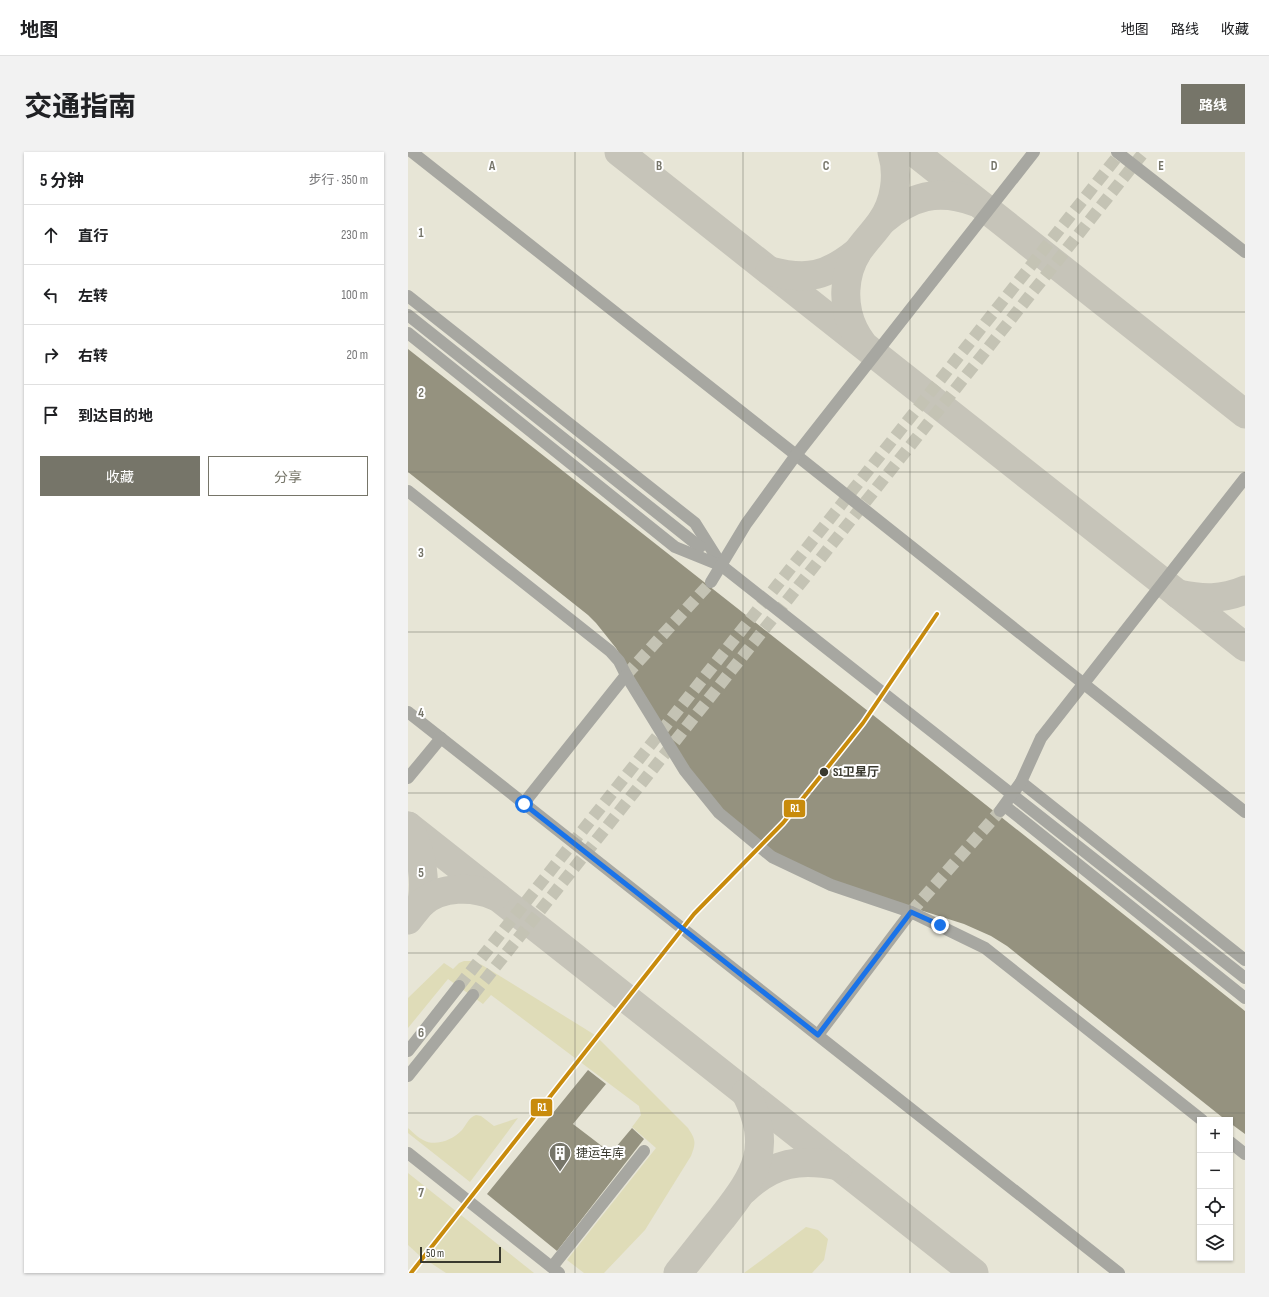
<!DOCTYPE html>
<html lang="zh">
<meta charset="utf-8">
<style>
:root{--surface:#fff;--page:#f2f2f2;--text:#202124;--muted:#757577;--line:#e0e0e0;--accent:#767569}
body{margin:0;font-family:"Sofia Sans Condensed","Noto Sans SC",sans-serif;background:var(--page);color:var(--text)}
.controls{position:absolute;right:12px;bottom:12px;display:grid;overflow:hidden;border-radius:0px;box-shadow:0 1px 3px #0004}
.controls button{width:36px;height:36px;display:grid;place-items:center;padding:0;border:0;border-bottom:1px solid var(--line);background:var(--surface);color:var(--text);font:20px sans-serif}
.scale{position:absolute;left:12px;bottom:10px;width:81px;box-sizing:border-box;padding-left:4px;border:2px solid #39392e;border-top:0;font-size:11px;line-height:14px;white-space:nowrap;color:#39392e;-webkit-text-stroke:3px #fff;paint-order:stroke}
.stop{position:absolute;width:12px;height:12px;margin:-9px;border:3px solid #1a73e8;border-radius:50%;background:#fff}
.stop.end{background:#1a73e8;border-color:#fff;box-shadow:0 1px 4px #0008}
.list{margin:0;padding:0;list-style:none}
h2{display:flex;justify-content:space-between;align-items:center;height:52px;margin:0;padding:0 16px;font-size:17px}
h2 small{font-size:13px;font-weight:400;color:var(--muted)}
.list li{display:grid;grid-template-columns:26px 1fr auto;gap:12px;align-items:center;box-sizing:border-box;height:60px;padding:0 16px;border-top:1px solid var(--line)}
.list b{display:block;font-size:15px;white-space:nowrap}
.list em{font-size:13px;font-style:normal;color:var(--muted)}
.actions{display:flex;gap:8px;padding:12px 16px}
.actions a{flex:1;padding:9px 0;border:1px solid var(--accent);border-radius:0px;text-align:center;font-size:14px;color:var(--accent)}
.actions .main{background:var(--accent);color:#fff}
.icon{flex:none;width:22px;height:22px;fill:none;stroke:currentColor;stroke-width:2;stroke-linecap:round;stroke-linejoin:round}
.map{position:relative;flex:none;width:837px;height:1121px;overflow:hidden;border-radius:0px}
header{display:flex;align-items:center;gap:24px;box-sizing:border-box;height:56px;padding:0 20px;background:var(--surface);border-bottom:1px solid var(--line)}
header strong{font-size:19px}
nav{display:flex;gap:22px;margin-inline-start:auto;font-size:14px}
.intro{display:flex;align-items:center;justify-content:space-between;box-sizing:border-box;height:96px;padding:0 24px}
h1{margin:0;font-size:28px}
.button{padding:10px 18px;border-radius:0px;background:var(--accent);color:#fff;font-size:14px;font-weight:700}
main{display:flex;gap:24px;padding:0 24px}
aside{flex:1;background:var(--surface);border-radius:0px;box-shadow:0 1px 3px #0004}
.map>svg:first-child{display:block}
.green{fill:#dfdcb8}
.lines{fill:none;stroke-linecap:round;stroke-linejoin:round}
.taxiway{stroke:#c6c4b9;stroke-width:29}
.building{fill:#95927f}
.minor-tunnel{stroke:#c4c3b4;stroke-width:12;stroke-dasharray:12 6;stroke-linecap:butt}
.minor{stroke:#a7a7a1;stroke-width:12}
.rail-1-casing{stroke:#fff;stroke-width:7}
.rail-1{stroke:#c88b0c;stroke-width:4}
.route{stroke:#1a73e8;stroke-width:5}
.grid{fill:none;stroke:#767569;stroke-width:1;stroke-opacity:0.55}
.stop-dot{fill:#39392e;stroke:#fff;stroke-width:1.5}
.labels{text-anchor:middle;dominant-baseline:central;stroke-width:4;stroke-linejoin:round;paint-order:stroke}
.stop-label{font-size:12px;font-weight:bold;fill:#39392e;stroke:#fff;text-anchor:start}
.poi-label{font-size:12px;fill:#39392e;stroke:#fff;text-anchor:start}
.grid-label{font-size:13px;text-anchor:middle;font-weight:bold;fill:#767569;stroke:#fff;stroke-width:4;stroke-linejoin:round;paint-order:stroke}
.line-badge{stroke:#fff;stroke-width:1.5}
.badge-label{font-size:11px;text-anchor:middle;font-weight:bold;fill:#fff}
</style>
<header>
<strong>地图</strong>
<nav><a>地图</a><a>路线</a><a>收藏</a></nav>
</header>
<div class="intro"><h1>交通指南</h1><a class="button">路线</a></div>
<main>
<aside>
<h2>5 分钟<small>步行 · 350 m</small></h2>
<ul class="list">
<li><svg class="icon" aria-label="ahead" viewBox="0 0 24 24"><path d="M12 20V5M6 11l6-6 6 6"/></svg><div><b>直行</b></div><em>230 m</em></li>
<li><svg class="icon" aria-label="left" viewBox="0 0 24 24"><path d="M17 20v-9H6M10 6l-5 5 5 5"/></svg><div><b>左转</b></div><em>100 m</em></li>
<li><svg class="icon" aria-label="right" viewBox="0 0 24 24"><path d="M7 20v-9h11M14 6l5 5-5 5"/></svg><div><b>右转</b></div><em>20 m</em></li>
<li><svg class="icon" aria-label="arrive" viewBox="0 0 24 24"><path d="M6 21V4h12l-3 4 3 4H6"/></svg><div><b>到达目的地</b></div></li>
</ul>
<div class="actions"><a class="main">收藏</a><a>分享</a></div>
</aside>
<div class="map">
<svg width="837" height="1121" viewBox="0 0 837 1121">
<rect width="100%" height="100%" fill="#e7e5d6"/>
<g class="green">
<path d="M56,809H65L74,813L187,883L280,976C288,988 288,991 283,1004L237,1078L196,1121H176L159,1108L248,996L224,975L233,963L231,954L83,843L75,852L40,827L0,876V846L36,811L45,817L51,811Z"/>
<path d="M68,963L73,964L86,974L110,966L62,1030L0,981V976C5,980 9,985 15,988C27,995 45,988 54,978C59,972 60,966 68,963Z"/>
<path d="M0,1021L126,1121H38L12,1104L0,1093Z"/>
<path d="M398,1075L410,1078L420,1087L416,1108L404,1121H336Z"/>
</g>
<g class="lines">
<g class="taxiway">
<path d="M211,0L837,495"/>
<path d="M506,0L837,262"/>
<path d="M474,69C503,44 530,36 567,50"/>
<path d="M362,119C400,129 419,124 449,100"/>
<path d="M454,191C451,187 448,182 446,178C434,154 435,122 450,99C457,89 466,80 473,70C487,51 491,23 484,0"/>
<path d="M770,442C794,447 814,448 837,438"/>
<path d="M0,674L566,1121"/>
<path d="M0,674C14,699 18,723 14,751"/>
<path d="M0,768C4,763 9,756 14,751C33,734 65,734 87,744"/>
<path d="M336,1038C365,1010 393,1006 431,1014"/>
<path d="M270,1121C285,1103 299,1084 314,1066C349,1021 365,996 338,941"/>
</g>
</g>
<g class="building">
<path d="M0,197L465,563L837,859V982L822,971V968H818L814,965L599,794L583,784L556,772L424,730L388,715L329,674L290,631L208,496L188,471L180,463L0,320Z"/>
<path d="M180,918L198,932L165,972L203,1001L224,976L236,987L149,1099L79,1042Z"/>
</g>
<g class="lines">
<g class="minor-tunnel">
<path d="M218,523L303,430"/>
<path d="M503,760L592,659"/>
<path d="M51,834L713,0"/>
<path d="M65,843L736,0"/>
</g>
<g class="minor">
<path d="M4,0L388,303L837,660"/>
<path d="M709,0L837,100"/>
<path d="M0,144L287,371L314,414"/>
<path d="M0,163L292,395"/>
<path d="M0,181L267,395L314,414L837,826"/>
<path d="M0,339L202,499L211,509L218,523L277,619L311,661L364,705L423,733L503,760L577,796L794,968"/>
<path d="M303,430L338,372L388,303L626,0"/>
<path d="M0,560L711,1121"/>
<path d="M0,626L33,586"/>
<path d="M613,630L837,808"/>
<path d="M116,651L218,523"/>
<path d="M597,654L837,846"/>
<path d="M592,659L613,630L633,586L837,326"/>
<path d="M410,883L503,760"/>
<path d="M0,899L51,834"/>
<path d="M0,924L65,843"/>
<path d="M822,990L837,1002"/>
<path d="M0,1001L151,1121"/>
<path d="M144,1115L236,999"/>
</g>
<g class="rail-1-casing">
<path id="rail-1" d="M3,1121L286,762L375,671L416,620L455,571L529,462"/>
</g>
<use href="#rail-1" class="rail-1"/>
</g>
<g class="lines">
<path class="route" d="M116,652L410,883L503,760L532,773"/>
</g>
<path class="grid" d="M167,0V1121M335,0V1121M502,0V1121M670,0V1121M0,160H837M0,320H837M0,480H837M0,641H837M0,801H837M0,961H837"/>
<defs>
<g id="building-pin" transform="scale(1.15)"><path d="M0 17L-7.5 6A9.5 9.5 0 1 1 7.5 6Z" fill="#767569" stroke="#fff"/><path d="M-4-6H4V6H1V3H-1V6H-4ZM-2.5-4.3h1.7v1.8h-1.7ZM.8-4.3h1.7v1.8H.8ZM-2.5-1h1.7V.8h-1.7ZM.8-1h1.7V.8H.8Z" fill="#fff"/></g>
</defs>
<g fill-rule="evenodd">
<use href="#building-pin" x="152" y="1001"/>
</g>
<circle class="stop-dot" cx="416" cy="620" r="5"/>
<g class="labels">
<g class="stop-label">
<text x="425" y="620">S1卫星厅</text>
</g>
<g class="poi-label">
<text x="168" y="1001">捷运车库</text>
</g>
</g>
<g class="grid-label">
<text x="84" y="18">A</text>
<text x="251" y="18">B</text>
<text x="418" y="18">C</text>
<text x="586" y="18">D</text>
<text x="753" y="18">E</text>
<text x="13" y="85">1</text>
<text x="13" y="245">2</text>
<text x="13" y="405">3</text>
<text x="13" y="565">4</text>
<text x="13" y="725">5</text>
<text x="13" y="885">6</text>
<text x="13" y="1045">7</text>
</g>
<g class="line-badge">
<rect x="375" y="647" width="23" height="19" rx="4" fill="#c88b0c"/>
<rect x="122" y="946" width="23" height="19" rx="4" fill="#c88b0c"/>
</g>
<g class="badge-label">
<text x="387" y="660">R1</text>
<text x="134" y="959">R1</text>
</g>
</svg>
<div class="controls">
<button>+</button>
<button>−</button>
<button><svg class="icon" aria-label="locate" viewBox="0 0 24 24"><circle cx="12" cy="12" r="6"/><path d="M12 2v4M12 18v4M2 12h4M18 12h4"/></svg></button>
<button><svg class="icon" aria-label="layers" viewBox="0 0 24 24"><path d="M12 4l9 5-9 5-9-5zM3 14l9 5 9-5"/></svg></button>
</div>
<div class="scale">50 m</div>
<div class="stop" style="left:116px;top:652px"></div>
<div class="stop end" style="left:532px;top:773px"></div>
</div>
</main>
